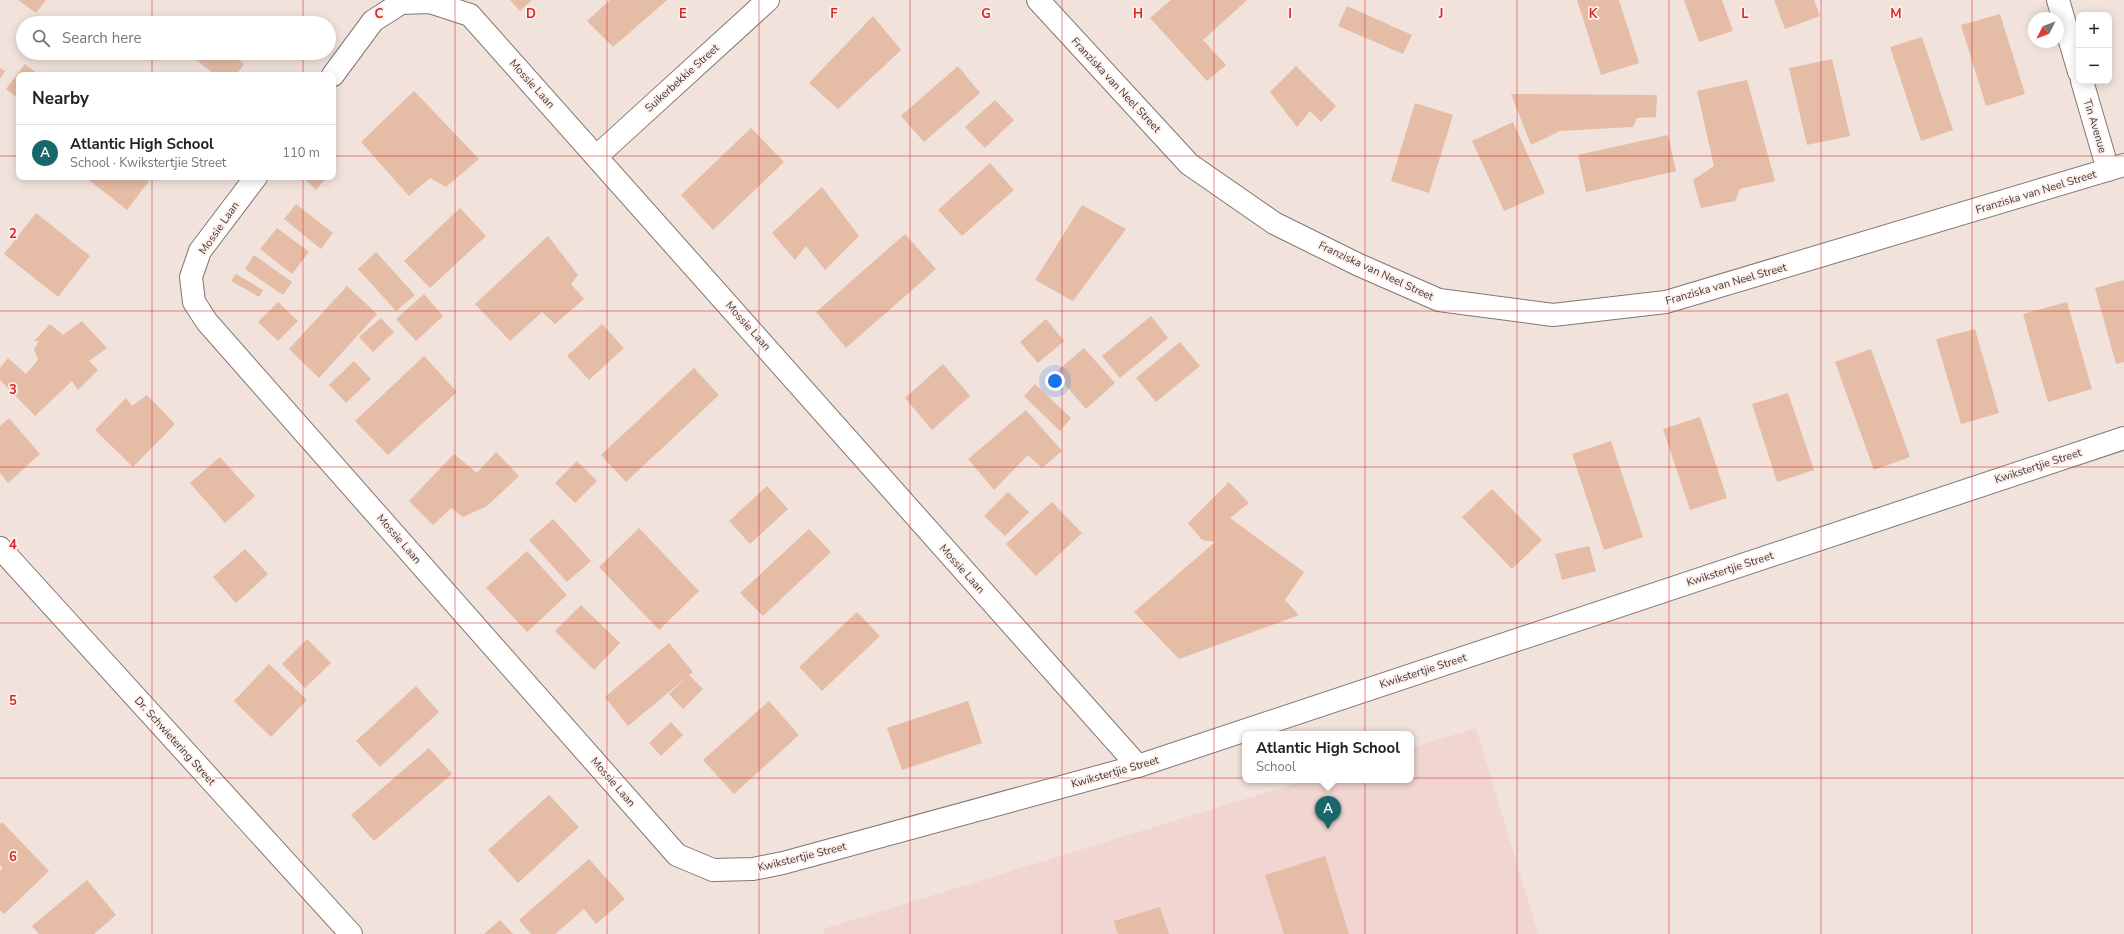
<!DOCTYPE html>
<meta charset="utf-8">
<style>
:root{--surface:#fff;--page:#f2f2f2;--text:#222;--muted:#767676;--line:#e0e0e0;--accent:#196768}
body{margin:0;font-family:"Nunito Sans",sans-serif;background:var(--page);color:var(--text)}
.controls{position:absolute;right:12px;top:12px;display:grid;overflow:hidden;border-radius:8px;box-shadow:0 2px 10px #0003}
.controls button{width:36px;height:36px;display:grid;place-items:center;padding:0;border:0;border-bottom:1px solid var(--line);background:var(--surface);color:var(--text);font:20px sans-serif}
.compass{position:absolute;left:2028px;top:12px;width:36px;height:36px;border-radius:50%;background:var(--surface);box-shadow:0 2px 10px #0003;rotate:228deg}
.you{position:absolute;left:1055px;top:381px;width:14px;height:14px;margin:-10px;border:3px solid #fff;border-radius:50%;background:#1a73e8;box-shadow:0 0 0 6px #1a73e833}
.badge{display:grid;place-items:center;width:26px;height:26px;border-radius:50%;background:var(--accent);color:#fff;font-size:13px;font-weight:700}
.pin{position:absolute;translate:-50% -33px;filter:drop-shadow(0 1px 2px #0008)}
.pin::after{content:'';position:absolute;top:21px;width:14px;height:12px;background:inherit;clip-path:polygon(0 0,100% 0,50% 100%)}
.popup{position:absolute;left:1242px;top:731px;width:172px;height:52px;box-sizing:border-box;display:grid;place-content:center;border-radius:8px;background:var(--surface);filter:drop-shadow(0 1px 3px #0005);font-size:13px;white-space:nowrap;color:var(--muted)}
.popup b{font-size:15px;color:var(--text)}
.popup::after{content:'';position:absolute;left:50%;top:100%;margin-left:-8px;border:8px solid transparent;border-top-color:var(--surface)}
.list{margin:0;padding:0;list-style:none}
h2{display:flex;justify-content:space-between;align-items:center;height:52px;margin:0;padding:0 16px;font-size:17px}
h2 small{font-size:13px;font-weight:400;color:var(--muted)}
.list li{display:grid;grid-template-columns:26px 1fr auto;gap:12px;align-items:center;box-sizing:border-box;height:56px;padding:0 16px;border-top:1px solid var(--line)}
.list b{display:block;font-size:15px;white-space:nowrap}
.list p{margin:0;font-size:13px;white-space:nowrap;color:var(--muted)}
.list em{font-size:13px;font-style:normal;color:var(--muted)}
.icon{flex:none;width:22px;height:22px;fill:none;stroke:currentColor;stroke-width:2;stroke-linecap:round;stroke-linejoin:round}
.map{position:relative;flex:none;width:2124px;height:934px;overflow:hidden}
.search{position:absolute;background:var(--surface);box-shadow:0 2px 10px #0003;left:16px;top:16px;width:320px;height:44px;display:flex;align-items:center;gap:10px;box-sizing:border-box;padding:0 14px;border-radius:22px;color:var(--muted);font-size:15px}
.panel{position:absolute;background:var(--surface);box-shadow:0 2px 10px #0003;left:16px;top:72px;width:320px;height:108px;border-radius:8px}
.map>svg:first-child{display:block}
.education{fill:#f0d5d1}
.building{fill:#e5bca6}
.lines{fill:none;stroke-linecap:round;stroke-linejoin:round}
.minor-casing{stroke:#837670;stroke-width:24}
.minor{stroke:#fff;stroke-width:22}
.grid{fill:none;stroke:#d62828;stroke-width:1;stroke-opacity:0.55}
.labels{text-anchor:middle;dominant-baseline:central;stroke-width:3.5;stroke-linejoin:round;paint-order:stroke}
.street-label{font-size:11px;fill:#3f3936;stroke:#fef0e9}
.grid-label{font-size:13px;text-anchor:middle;font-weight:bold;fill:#d62828;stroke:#fef0e9;stroke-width:3.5;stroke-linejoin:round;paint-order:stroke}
</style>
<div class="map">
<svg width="2124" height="934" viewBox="0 0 2124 934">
<rect width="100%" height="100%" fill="#f1e3dc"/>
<path class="education" d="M1476,728L1538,934H824L823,929L1307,780H1411V748Z"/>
<g class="building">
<path d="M18,0H46L36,13Z"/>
<path d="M510,0H532L520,11Z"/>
<path d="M610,0H667L613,47L587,21Z"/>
<path d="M1171,0H1247L1203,40L1226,65L1207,81L1150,18Z"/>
<path d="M1577,0H1619L1639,63L1601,75Z"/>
<path d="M1684,0H1722L1733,31L1699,42Z"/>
<path d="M1774,0H1814L1820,16L1785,29Z"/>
<path d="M1347,6L1412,35L1403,54L1338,26Z"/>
<path d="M2000,14L2025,94L1986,106L1961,25Z"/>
<path d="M873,16L901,50L838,109L809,83Z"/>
<path d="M1922,37L1953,130L1921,141L1890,47Z"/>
<path d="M188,53H230L244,64L236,75H215Z"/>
<path d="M1832,59L1850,136L1807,145L1789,68Z"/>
<path d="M25,64L39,75H19V99L6,89Z"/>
<path d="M958,66L980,93L924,142L901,116Z"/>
<path d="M1296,66L1336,106L1321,122L1310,111L1297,127L1270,92Z"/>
<path d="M0,68L5,71L0,79Z"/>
<path d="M1747,80L1775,181L1740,189L1735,201L1701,208L1693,180L1714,166L1697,91Z"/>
<path d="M414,91L479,159L446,187L430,178L409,196L361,142Z"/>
<path d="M1511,94L1657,95L1656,117L1637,118L1633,127L1560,131L1531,145Z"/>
<path d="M995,100L1014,120L985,148L965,127Z"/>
<path d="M1415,103L1453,115L1429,193L1391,181Z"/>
<path d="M1513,122L1545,193L1504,211L1472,141Z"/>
<path d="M751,128L784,162L713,230L681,195Z"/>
<path d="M1668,135L1676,171L1586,192L1578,155Z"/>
<path d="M990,163L1014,190L962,236L938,210Z"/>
<path d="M85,177H143L149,181L127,210Z"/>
<path d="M303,177H327L316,190Z"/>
<path d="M822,187L859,236L825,270L806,246L795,260L772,233Z"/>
<path d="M296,204L333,233L321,249L284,219Z"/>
<path d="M1082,205L1126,229L1073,301L1035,280Z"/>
<path d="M460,208L486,236L430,288L404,261Z"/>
<path d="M36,213L90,256L58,297L4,254Z"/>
<path d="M277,228L309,252L292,274L260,249Z"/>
<path d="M905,234L936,269L846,348L816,312Z"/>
<path d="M548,236L578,275L571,284L584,299L555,324L542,312L510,341L475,304Z"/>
<path d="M376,252L415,295L396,311L358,269Z"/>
<path d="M254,255L292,282L283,295L245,269Z"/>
<path d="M236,274L263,290L259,297L231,281Z"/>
<path d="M2124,280V362L2116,364L2095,288Z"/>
<path d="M347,286L377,314L319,378L289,349Z"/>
<path d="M424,294L443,316L416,341L396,319Z"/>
<path d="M278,302L298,321L278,341L258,322Z"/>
<path d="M2067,302L2092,389L2048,402L2023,314Z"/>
<path d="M1151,316L1168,338L1120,378L1102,356Z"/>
<path d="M381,318L394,332L373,352L359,337Z"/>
<path d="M1046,319L1064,341L1038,363L1020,342Z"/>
<path d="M82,321L107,348L89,361L98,370L78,390L72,381L35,416L0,380V368L8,358L26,374L38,360L34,349L39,341H34L50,324L63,335Z"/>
<path d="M602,324L624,348L589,380L567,356Z"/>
<path d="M1975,329L1999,413L1961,424L1936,339Z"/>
<path d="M1180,342L1200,366L1156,402L1136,378Z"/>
<path d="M1084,348L1115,383L1086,409L1055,373Z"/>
<path d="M1871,349L1910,457L1874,470L1835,362Z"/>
<path d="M424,356L457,392L388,455L355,421Z"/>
<path d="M354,361L371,379L346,403L329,385Z"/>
<path d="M943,364L970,396L932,430L905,398Z"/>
<path d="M694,368L719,395L626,482L601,455Z"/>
<path d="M1035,384L1071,418L1060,431L1024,396Z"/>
<path d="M1788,393L1814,470L1777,482L1752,404Z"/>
<path d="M147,395L175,424L133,467L95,430L126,398L132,406Z"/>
<path d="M1026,410L1062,451L1042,468L1028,455L994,490L968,459Z"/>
<path d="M1700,417L1727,498L1690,510L1663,429Z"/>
<path d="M9,418L40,454L8,483L0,473V426Z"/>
<path d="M1611,441L1643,537L1604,550L1572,454Z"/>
<path d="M496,452L519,476L487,506L463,517L451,508L433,525L409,501L454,454L477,473Z"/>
<path d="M220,457L255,496L225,523L190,483Z"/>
<path d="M577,461L597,481L575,503L555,483Z"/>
<path d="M1229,482L1249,503L1230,518L1304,572L1285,600L1299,615L1179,659L1134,612L1215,542L1202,540L1188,523Z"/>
<path d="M767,486L788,509L750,544L729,521Z"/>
<path d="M1492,489L1542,540L1512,569L1462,517Z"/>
<path d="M1008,492L1029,512L1005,536L984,516Z"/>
<path d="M1052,502L1082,533L1036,576L1006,544Z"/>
<path d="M553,519L591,561L567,582L529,540Z"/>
<path d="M639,528L699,591L659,630L599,567Z"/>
<path d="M809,529L831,552L763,616L740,593Z"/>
<path d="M1589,546L1596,571L1562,580L1555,554Z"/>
<path d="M245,549L268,574L236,603L213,577Z"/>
<path d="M527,551L567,595L527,632L486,588Z"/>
<path d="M581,605L620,643L594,670L555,631Z"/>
<path d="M857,612L880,636L822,691L799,667Z"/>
<path d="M307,639L331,663L305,688L282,664Z"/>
<path d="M669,643L693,672L689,675L703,689L683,709L669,694L687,677L628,726L605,697Z"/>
<path d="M269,664L307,700L271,737L234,701Z"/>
<path d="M416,686L439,712L380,767L356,741Z"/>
<path d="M769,701L799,735L734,794L703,760Z"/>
<path d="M968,701L982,743L902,770L887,728Z"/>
<path d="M671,722L683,735L661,756L649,743Z"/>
<path d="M429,748L452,774L374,841L351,815Z"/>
<path d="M549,795L579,827L518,883L488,850Z"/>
<path d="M2,822L49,871L4,914L0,910V871L3,868L0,865V824Z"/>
<path d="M1325,856L1349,934H1284L1265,875Z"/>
<path d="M589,859L625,899L596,924L584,909L555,934H531L519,920Z"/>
<path d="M87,880L116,915L94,934H39L32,926Z"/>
<path d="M1160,907L1169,934H1118L1114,921Z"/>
<path d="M500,920L513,934H484Z"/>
</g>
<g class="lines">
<g class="minor-casing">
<g id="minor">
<path d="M1038,0L1189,164L1274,223L1359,265L1439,300L1553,315L1666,302L2124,165"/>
<path d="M2058,0L2079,72"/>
<path d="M333,75L373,21L401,3L430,2L470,15L1138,766"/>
<path d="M2082,81L2108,170"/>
<path d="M597,156L768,0"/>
<path d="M256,177L200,251L191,277L194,302L207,322L677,855L713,870L753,869L783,863L1138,766L2124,438"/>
<path d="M0,548L351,934"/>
</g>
</g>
<use href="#minor" class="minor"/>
</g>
<path class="grid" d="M152,0V23M303,0V23M455,0V934M607,0V934M759,0V934M910,0V934M1062,0V934M1214,0V934M1365,0V934M1517,0V934M1669,0V934M1821,0V934M1972,0V934M152,53V75M303,53V75M0,156H19M333,156H2124M152,177V934M303,177V934M0,311H2124M0,467H2124M0,623H2124M0,778H2124"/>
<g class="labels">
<g class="street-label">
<text transform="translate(682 78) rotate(-42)">Suikerbekkie Street</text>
<text transform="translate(532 84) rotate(48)">Mossie Laan</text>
<text transform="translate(1116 85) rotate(47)">Franziska van Neel Street</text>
<text transform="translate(2095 126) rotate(73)">Tin Avenue</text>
<text transform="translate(2036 192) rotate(-17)">Franziska van Neel Street</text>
<text transform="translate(219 228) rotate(-55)">Mossie Laan</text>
<text transform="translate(1376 271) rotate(25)">Franziska van Neel Street</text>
<text transform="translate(1726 284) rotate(-16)">Franziska van Neel Street</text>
<text transform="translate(748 326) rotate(48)">Mossie Laan</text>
<text transform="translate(2038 466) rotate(-18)">Kwikstertjie Street</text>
<text transform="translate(399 539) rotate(49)">Mossie Laan</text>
<text transform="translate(962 569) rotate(48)">Mossie Laan</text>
<text transform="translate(1730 569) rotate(-18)">Kwikstertjie Street</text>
<text transform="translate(1423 671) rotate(-18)">Kwikstertjie Street</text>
<text transform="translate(175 741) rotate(48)">Dr. Schwietering Street</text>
<text transform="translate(1115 772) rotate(-16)">Kwikstertjie Street</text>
<text transform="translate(613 782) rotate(49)">Mossie Laan</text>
<text transform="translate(802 857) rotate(-14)">Kwikstertjie Street</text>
</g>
</g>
<g class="grid-label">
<text x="379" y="18">C</text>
<text x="531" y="18">D</text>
<text x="683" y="18">E</text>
<text x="834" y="18">F</text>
<text x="986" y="18">G</text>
<text x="1138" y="18">H</text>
<text x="1290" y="18">I</text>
<text x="1441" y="18">J</text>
<text x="1593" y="18">K</text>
<text x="1745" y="18">L</text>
<text x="1896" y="18">M</text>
<text x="13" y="238">2</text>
<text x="13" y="394">3</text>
<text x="13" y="549">4</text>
<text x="13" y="705">5</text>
<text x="13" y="861">6</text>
</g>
</svg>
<div class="controls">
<button>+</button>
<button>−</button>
</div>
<svg class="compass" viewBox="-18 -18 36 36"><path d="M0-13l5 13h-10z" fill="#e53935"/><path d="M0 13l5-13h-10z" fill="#767676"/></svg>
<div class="you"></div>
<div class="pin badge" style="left:1328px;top:829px">A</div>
<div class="popup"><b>Atlantic High School</b>School</div>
<div class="search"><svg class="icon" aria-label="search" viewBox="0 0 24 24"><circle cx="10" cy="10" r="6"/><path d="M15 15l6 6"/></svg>Search here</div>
<section class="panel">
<h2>Nearby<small></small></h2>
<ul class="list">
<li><span class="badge">A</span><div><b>Atlantic High School</b><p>School · Kwikstertjie Street</p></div><em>110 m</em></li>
</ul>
</section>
</div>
